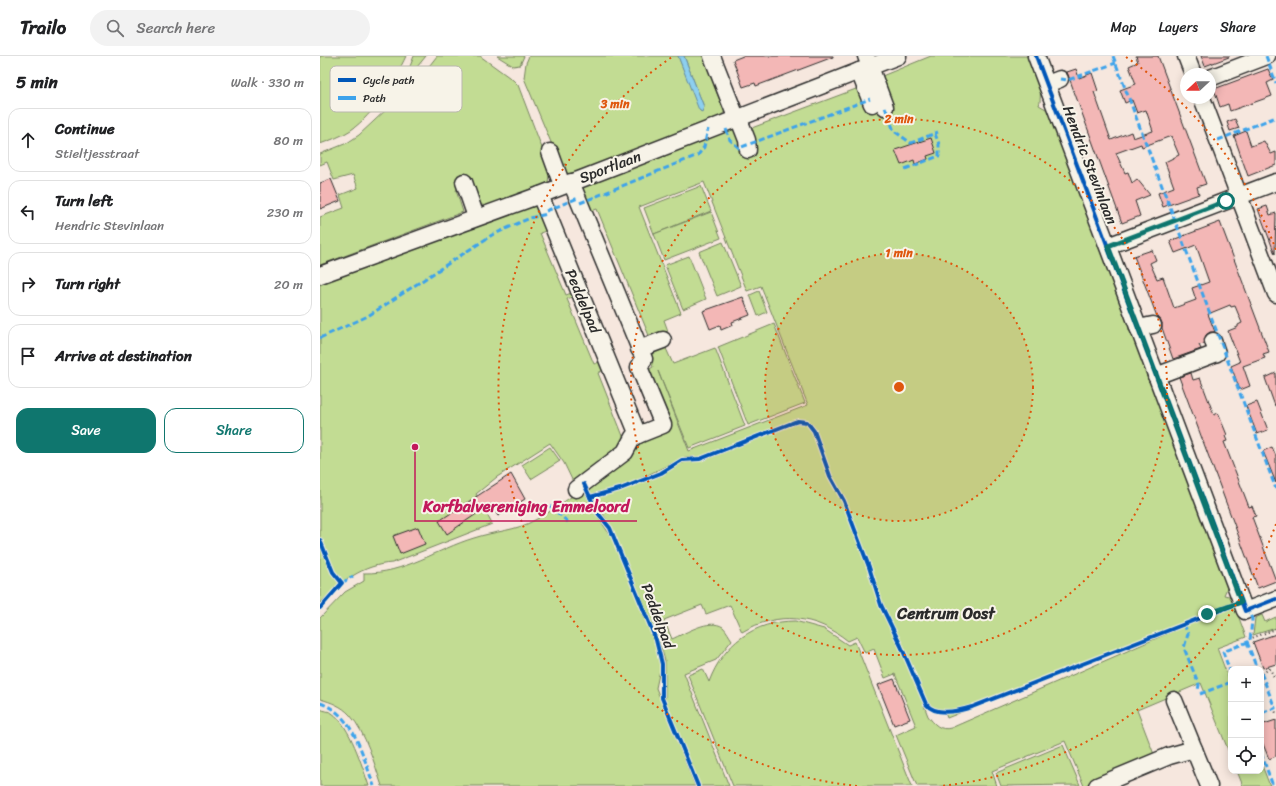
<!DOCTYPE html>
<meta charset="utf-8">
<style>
:root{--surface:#fff;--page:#f2f2f2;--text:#202124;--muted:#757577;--line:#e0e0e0;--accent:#0f766e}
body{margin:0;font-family:Sriracha,sans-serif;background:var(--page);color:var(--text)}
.controls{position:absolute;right:12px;bottom:12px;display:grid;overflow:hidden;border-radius:8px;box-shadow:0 2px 10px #0003}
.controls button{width:36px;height:36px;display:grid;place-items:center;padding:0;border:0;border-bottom:1px solid var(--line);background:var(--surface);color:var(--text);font:20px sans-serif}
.compass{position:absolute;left:860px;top:12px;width:36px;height:36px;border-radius:50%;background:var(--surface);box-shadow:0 2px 10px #0003;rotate:248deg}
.stop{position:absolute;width:12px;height:12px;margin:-9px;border:3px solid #0f766e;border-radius:50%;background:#fff}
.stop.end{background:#0f766e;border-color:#fff;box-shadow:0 1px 4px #0008}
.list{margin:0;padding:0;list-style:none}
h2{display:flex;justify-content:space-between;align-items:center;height:52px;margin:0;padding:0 16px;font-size:17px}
h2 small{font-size:13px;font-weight:400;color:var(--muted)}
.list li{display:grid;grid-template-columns:26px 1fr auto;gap:12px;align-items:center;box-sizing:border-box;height:64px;margin:0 8px 8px;padding:0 8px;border:1px solid var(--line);border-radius:12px}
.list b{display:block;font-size:15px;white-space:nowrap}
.list p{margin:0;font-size:13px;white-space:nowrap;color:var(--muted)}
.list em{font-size:13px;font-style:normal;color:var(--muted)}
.actions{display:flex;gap:8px;padding:12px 16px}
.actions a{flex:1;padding:9px 0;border:1px solid var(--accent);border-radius:12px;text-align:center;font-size:14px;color:var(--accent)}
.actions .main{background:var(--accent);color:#fff}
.icon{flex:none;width:22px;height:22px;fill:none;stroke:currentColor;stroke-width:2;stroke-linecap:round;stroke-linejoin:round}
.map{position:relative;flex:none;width:956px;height:730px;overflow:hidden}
header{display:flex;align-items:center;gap:24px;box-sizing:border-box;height:56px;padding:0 20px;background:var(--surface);border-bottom:1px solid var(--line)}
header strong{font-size:19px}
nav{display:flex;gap:22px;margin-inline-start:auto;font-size:14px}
.search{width:280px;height:36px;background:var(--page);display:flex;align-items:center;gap:10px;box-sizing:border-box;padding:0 14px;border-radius:22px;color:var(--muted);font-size:15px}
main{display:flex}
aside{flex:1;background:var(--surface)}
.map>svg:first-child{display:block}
.green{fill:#c2dc93;stroke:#76845f}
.water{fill:#8dcfef;stroke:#668da1}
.building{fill:#f3b7b6;stroke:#2b2b2b}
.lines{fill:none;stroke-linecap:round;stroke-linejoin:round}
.minor-casing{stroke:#2b2b2b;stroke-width:19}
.path{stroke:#2b2b2b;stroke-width:2;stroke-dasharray:1 3;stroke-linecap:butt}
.minor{stroke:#f7f3e8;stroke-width:16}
.quiet{stroke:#3ea3eb;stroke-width:3;stroke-dasharray:6 3;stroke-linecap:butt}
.cycleway-casing{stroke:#f7f3e8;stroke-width:6}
.cycleway{stroke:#0057b8;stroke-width:4}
.route{stroke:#0f766e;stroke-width:5}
.ring{fill:none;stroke:#df570e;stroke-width:2;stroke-dasharray:2 4}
.labels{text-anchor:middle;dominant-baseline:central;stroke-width:4;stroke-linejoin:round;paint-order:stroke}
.street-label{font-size:15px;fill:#2b2b2b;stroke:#f7f3e8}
.neighbourhood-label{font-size:16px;font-weight:bold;fill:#2b2b2b;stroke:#f7f3e8}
.key{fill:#f7f3e8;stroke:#bab7af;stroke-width:1}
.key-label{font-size:11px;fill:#2b2b2b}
.centre{fill:#df570e;stroke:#f7f3e8;stroke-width:2}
.ring-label{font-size:12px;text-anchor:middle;font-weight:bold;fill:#df570e;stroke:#f7f3e8;stroke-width:4;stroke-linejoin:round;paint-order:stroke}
.leader{fill:none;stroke:#c2185b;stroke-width:1.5}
.callout-dot{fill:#c2185b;stroke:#f7f3e8;stroke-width:1.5}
.callout-label{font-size:16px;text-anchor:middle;font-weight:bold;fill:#c2185b;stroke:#f7f3e8;stroke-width:4;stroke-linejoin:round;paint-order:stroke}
</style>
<header>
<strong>Trailo</strong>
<div class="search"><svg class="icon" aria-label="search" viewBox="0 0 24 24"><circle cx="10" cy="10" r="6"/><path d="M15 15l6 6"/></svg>Search here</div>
<nav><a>Map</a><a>Layers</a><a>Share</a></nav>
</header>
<main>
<aside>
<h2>5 min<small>Walk · 330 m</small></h2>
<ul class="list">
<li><svg class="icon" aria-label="ahead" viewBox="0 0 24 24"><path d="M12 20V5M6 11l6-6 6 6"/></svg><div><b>Continue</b><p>Stieltjesstraat</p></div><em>80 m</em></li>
<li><svg class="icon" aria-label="left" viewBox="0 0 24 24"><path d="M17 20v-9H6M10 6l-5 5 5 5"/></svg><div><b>Turn left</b><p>Hendric Stevinlaan</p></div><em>230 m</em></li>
<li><svg class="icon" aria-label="right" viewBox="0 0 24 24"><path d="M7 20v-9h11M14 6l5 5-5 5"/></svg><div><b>Turn right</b></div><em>20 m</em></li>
<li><svg class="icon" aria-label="arrive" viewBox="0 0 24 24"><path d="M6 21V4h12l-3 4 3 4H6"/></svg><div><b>Arrive at destination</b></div></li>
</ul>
<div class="actions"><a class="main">Save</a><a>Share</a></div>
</aside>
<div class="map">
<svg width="956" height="730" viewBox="0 0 956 730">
<rect width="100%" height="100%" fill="#f6e7de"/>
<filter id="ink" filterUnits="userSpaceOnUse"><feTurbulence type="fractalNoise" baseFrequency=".025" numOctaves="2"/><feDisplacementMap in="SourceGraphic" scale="8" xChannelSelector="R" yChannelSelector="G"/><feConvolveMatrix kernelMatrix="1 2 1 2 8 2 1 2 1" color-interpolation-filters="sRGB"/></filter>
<g filter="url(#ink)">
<g class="green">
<path d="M0,0H86C75,24 53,59 31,74C22,80 11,84 0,88Z"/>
<path d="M94,0H106L93,16L89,13Z"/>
<path d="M117,0H160L193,24L198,29L230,113L228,126L221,131L173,150L160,149L151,130L136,134L143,156L0,209V161L24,152L20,139L38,132L33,119L14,124L7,106L0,109V98L27,87L39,79L99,23Z"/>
<path d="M177,0H204L200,9L193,10Z"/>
<path d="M209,0H358L381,56L384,51L364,0H383L399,42L406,54L400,61L253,117L249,118L243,115L204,22L206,7Z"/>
<path d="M611,0H712L721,25L720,46L719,49L731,56L909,527L904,539L914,541L917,545L627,662L624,654L615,653L608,647L578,582L608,660C614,668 620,675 631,672L876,565L915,551L926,581L897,592L911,629V701L881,627L817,654L835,701L764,730L745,685L672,715L677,730H597L576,679L596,670L575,618L565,622L554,593L545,597L537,581L528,585C496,559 458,555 422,576L410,549L386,558L382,549L344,564L352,583C366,577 389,562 403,571C407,575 409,580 412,584L396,604L364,617L409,730H380L345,645V605L340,587L292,472L274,444L276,442L340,420L361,407L384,404L478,367H485L490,370L506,404C500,388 497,363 477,363L379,401H365L315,425L296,432L271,438L268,430L316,387L349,373L326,315L333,311L327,297L344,288L353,308L395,292L425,370L369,392L338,315L369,395L488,349L441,230L427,235L384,126L319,151L361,257L344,264L348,275L330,282L277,153L269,156L261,134L263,130L418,67L421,76L552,27L562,20Z"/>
<path d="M381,130L391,155L334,178L324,152Z"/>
<path d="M208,148L217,150L228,174L220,177L246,239L254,236L255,240L247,243L274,308L282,305L285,313L278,317L305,385L255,430L244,407L230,387L177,421L156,438L172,468L72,507C42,509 21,526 0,547V223Z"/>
<path d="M391,156L401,182L344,204L334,178Z"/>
<path d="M403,186L421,230L397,240L379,196Z"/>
<path d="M369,200L386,243L363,253L345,209Z"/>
<path d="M439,235L447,256L438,260L430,239Z"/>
<path d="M454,268L485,347L428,369L398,291Z"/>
<path d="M230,391L240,405L211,423L202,409Z"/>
<path d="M261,434H264L275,457L293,483L339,596L341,609L336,632L375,730H62C54,707 46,677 30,659C22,650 11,646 0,643V562L25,536L44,525V517C84,518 117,493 154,482C175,475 196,475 215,464C231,456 246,444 261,434Z"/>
<path d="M942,559L945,566L956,561V572L933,579L935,562Z"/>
<path d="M475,565L504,573L528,589L535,586L592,730H413L368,619L383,613L389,626C403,588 434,565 475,565Z"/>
<path d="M0,653C4,655 9,655 12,657C30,669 42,710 49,730H0Z"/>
<path d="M743,689L760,729L681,730L676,717Z"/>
<path d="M941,707L950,730H923L917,715H941Z"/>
</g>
<path class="water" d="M358,0H364L384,51L382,56L379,54Z"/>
<g class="building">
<path d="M423,0H513V1L436,30L435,27L423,31L413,4Z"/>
<path d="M816,0H838L886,128L877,131L879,138L843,151L838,137L854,131L845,106L859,99L851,80L822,91L821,88L796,97L805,117L808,116L812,127L817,123L830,139L815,145L820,160L802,167L747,16L756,13L759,22L772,17L778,35L774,36L791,84L811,76L813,82L833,75L826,54L817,57L812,44L805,47L800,34L816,28L809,10L818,6Z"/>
<path d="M881,0H909V1L885,10Z"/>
<path d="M948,13L953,24L947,27L952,40L910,55L908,48L900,51L894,33Z"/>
<path d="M915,63L919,72L910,75L907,66Z"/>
<path d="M926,75L931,90L944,85L951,98L956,96V109L928,120L914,80Z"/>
<path d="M611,82L616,97L607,100L608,103L595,108L594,104L581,109L575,94Z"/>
<path d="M11,123L20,145L0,153V127Z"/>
<path d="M947,150L950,159L956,157L955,198L938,153Z"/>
<path d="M900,166L949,296L943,298L945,302L923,310L930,330L920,334L911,310L920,306L908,275L918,271V269L922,267L915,250L911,251L910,249L888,258L895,276H890L886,279L884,288L879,289L881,293L853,303L842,272V267L836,258L814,200L832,194L836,204L830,207L837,223L843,221L854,252L876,244L872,232L889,226L876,189L855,197L850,185Z"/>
<path d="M423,241L430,259L412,266L413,269L401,274L400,269L390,273L383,255Z"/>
<path d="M871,317L873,324L880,322L894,359L898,357L907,379L905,380L907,385L904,386L929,451L932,450L936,460L932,461L956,525L938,532L859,321Z"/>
<path d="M956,317V350H955L945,322Z"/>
<path d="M937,346L948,374L937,378L926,350Z"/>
<path d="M952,391L956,400V427L943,395Z"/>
<path d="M191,418L205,443L178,460L171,448L127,478L119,465Z"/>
<path d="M98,471L105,488L80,498L73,480Z"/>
<path d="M956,578V608L943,612L933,586Z"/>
<path d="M574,623L590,663L574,669L558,629Z"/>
<path d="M956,664V700L949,703L941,683V669Z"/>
</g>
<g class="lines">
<g class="minor-casing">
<g id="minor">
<path d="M392,0L416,61"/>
<path d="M546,0L565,51"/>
<path d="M716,0L925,555L956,543"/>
<path d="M866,0L873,18"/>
<path d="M539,15L552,48"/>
<path d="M890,22L947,0"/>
<path d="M727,28L740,23"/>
<path d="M882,42L956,238"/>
<path d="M418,61L427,84L428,94"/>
<path d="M230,96L242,129"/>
<path d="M144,126L156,161"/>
<path d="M251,126L324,303L319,311L343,369L318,379"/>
<path d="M220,139L318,379L313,381L305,396L256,433"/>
<path d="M788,190L956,126"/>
<path d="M0,219L220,139L578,0"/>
<path d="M818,272L833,269"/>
<path d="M319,293L343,284"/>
<path d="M836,320L897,297L893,285"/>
<path d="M854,644L889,730"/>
<path d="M777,730L849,700L874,693"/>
</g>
</g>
<g class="path">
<path d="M929,583L956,573"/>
<path d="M942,617L950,613L954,621L956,620"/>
<path d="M954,652L956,657"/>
</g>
<use href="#minor" class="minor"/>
<g class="quiet">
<path d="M793,0L956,433"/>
<path d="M946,0L956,27"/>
<path d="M740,23L748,24L796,7"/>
<path d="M565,51L574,75L591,87L618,76"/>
<path d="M406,73L410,84L419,92L550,43"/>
<path d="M898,84L956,61"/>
<path d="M585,113L619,100V88L615,78"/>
<path d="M260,147L378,99L384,91L388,73"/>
<path d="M226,155L258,142"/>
<path d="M0,282L48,260L172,179L210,162L227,158"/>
<path d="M230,450L249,467"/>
<path d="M22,527L33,520"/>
<path d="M864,568L868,578L864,592L879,629L878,634"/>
<path d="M927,586L937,613"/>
<path d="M941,617L955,652L941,657"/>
<path d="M911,618L903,596L930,585L932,563L928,554"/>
<path d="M880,638L911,626"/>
<path d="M0,647C34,658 43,701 54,730"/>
<path d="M941,697L953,730"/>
</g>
<g class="cycleway-casing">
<g id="cycleway">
<path d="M716,0L925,555L956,543"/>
<path d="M264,428L277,456L290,472L336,584L342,608V642L378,730"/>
<path d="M270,441L300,433L341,417L362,404L380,403L472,367L478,365L487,366L494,375L510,420L524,445L549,511L561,549L581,590L606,648C616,661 639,655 652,651L921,546"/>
<path d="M0,484L13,516L22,527L0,552"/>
</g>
</g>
<use href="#cycleway" class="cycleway"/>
</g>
</g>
<g class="lines" filter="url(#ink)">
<path class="route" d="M887,558L921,546L788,190L906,145"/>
</g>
<circle cx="579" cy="331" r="134" fill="#df570e" fill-opacity=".12"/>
<g class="ring">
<circle cx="579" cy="331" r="134"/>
<circle cx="579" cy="331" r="268"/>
<path d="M956 468A401 401 0 0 1 621 730M537 730A401 401 0 0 1 352 1M806 1A401 401 0 0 1 956 194"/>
</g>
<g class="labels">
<g class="street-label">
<text transform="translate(770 109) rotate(69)">Hendric Stevinlaan</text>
<text transform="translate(290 111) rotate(-21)">Sportlaan</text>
<text transform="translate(263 245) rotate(67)">Peddelpad</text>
<text transform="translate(338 560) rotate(69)">Peddelpad</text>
</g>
<g class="neighbourhood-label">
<text x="626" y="557">Centrum Oost</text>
</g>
</g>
<rect x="10" y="10" width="132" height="46" rx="6" class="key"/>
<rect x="18" y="22" width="18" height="4" fill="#0057b8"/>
<rect x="18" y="40" width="18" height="4" fill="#3ea3eb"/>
<g class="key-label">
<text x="43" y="28">Cycle path</text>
<text x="43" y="46">Path</text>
</g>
<circle cx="579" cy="331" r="6" class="centre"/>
<g class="ring-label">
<text x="295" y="52">3 min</text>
<text x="579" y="67">2 min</text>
<text x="579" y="201">1 min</text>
</g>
<path class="leader" d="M95 391L95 465H317"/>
<circle class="callout-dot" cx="95" cy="391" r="4"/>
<g class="callout-label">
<text x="206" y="456">Korfbalvereniging Emmeloord</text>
</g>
</svg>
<div class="controls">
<button>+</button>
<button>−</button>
<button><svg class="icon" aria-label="locate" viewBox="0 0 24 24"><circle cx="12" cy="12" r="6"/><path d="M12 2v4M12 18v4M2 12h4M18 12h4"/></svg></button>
</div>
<svg class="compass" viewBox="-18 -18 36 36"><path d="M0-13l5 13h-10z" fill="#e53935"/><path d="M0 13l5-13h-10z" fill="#757577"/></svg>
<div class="stop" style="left:906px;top:145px"></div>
<div class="stop end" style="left:887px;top:558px"></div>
</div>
</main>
